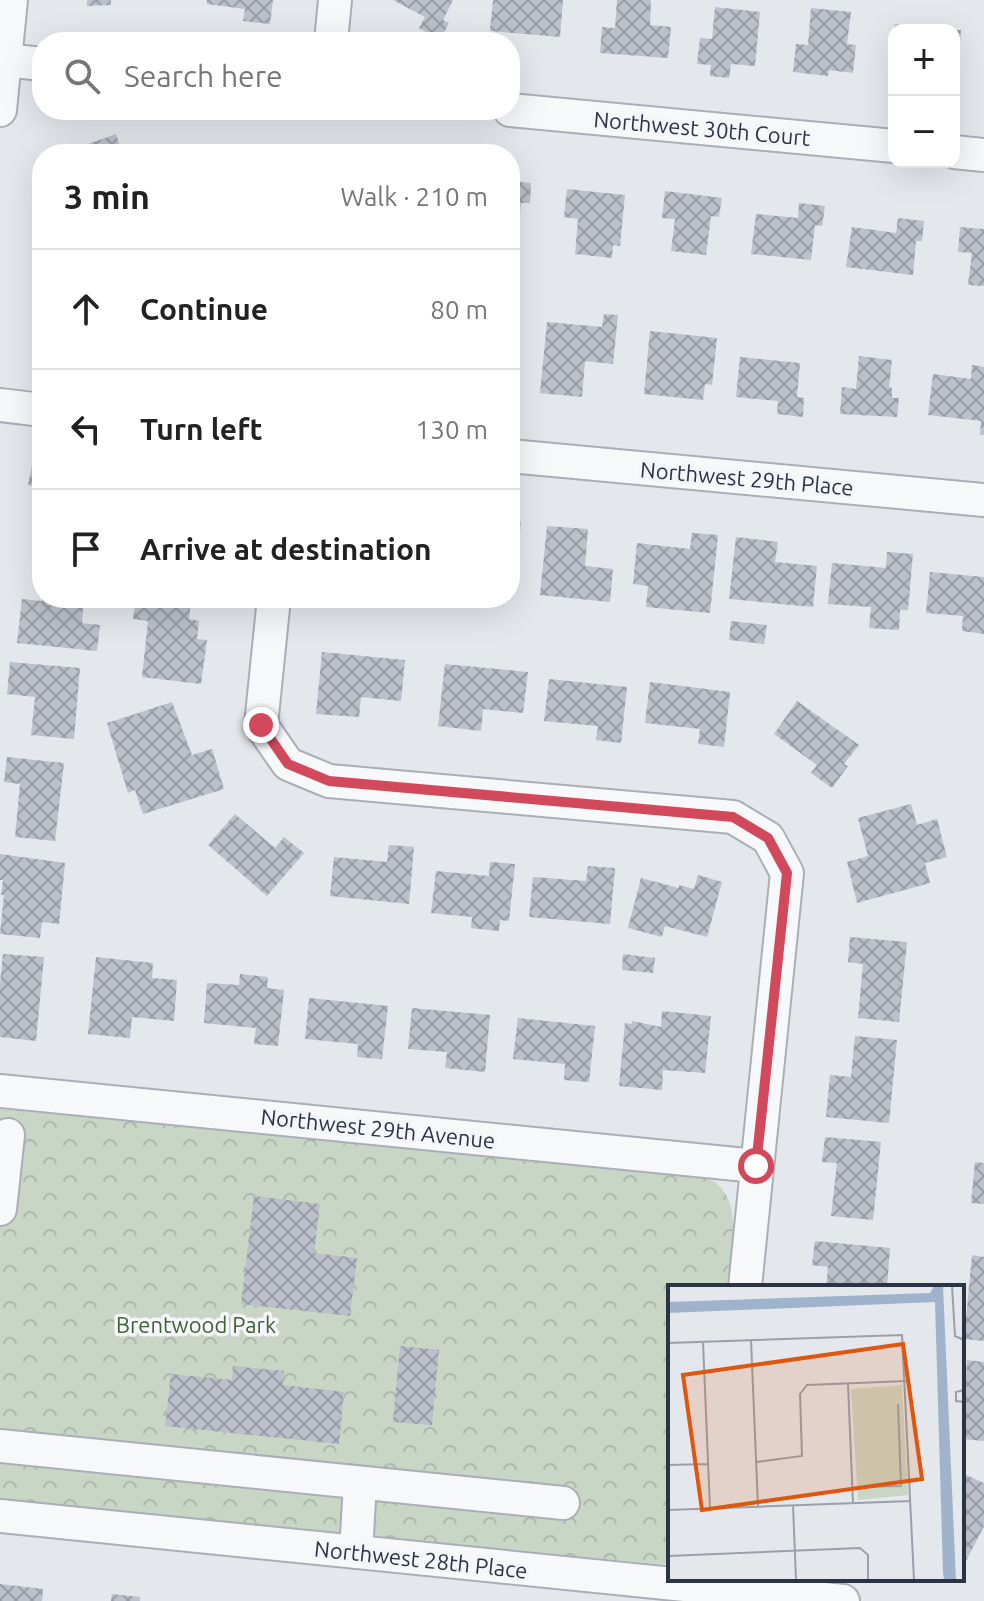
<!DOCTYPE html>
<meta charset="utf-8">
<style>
:root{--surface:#fff;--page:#f2f2f2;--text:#222;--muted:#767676;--line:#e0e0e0}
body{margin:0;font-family:Ubuntu,sans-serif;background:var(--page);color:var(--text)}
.controls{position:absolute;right:24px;top:24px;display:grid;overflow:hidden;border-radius:16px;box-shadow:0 8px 32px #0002}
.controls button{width:72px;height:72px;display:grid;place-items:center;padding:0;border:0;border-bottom:2px solid var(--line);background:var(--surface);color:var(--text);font:40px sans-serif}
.stop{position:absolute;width:24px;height:24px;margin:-18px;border:6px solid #d1495b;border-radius:50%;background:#fff}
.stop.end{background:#d1495b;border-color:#fff;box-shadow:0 2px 8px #0008}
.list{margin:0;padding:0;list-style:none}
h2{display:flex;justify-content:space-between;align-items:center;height:104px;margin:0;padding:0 32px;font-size:34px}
h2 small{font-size:26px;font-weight:400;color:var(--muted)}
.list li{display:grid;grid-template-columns:52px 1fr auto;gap:24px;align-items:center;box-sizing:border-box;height:120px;padding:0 32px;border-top:2px solid var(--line)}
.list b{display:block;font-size:30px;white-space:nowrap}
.list em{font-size:26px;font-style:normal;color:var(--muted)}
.icon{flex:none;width:44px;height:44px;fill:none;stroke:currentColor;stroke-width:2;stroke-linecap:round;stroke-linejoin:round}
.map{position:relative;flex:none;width:984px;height:1601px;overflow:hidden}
.search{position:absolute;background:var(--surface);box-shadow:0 8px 32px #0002;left:32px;top:32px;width:488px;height:88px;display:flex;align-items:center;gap:20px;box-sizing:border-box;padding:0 28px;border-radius:32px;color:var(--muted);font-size:30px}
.panel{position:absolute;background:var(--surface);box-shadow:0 8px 32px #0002;left:32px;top:144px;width:488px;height:464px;border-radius:32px}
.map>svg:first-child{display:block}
.forest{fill:url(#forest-crowns)}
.building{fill:url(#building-cross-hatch)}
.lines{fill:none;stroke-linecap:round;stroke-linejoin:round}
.minor-casing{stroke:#a9aeb7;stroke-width:36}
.minor{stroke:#f7f8fa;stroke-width:32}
.route{stroke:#d1495b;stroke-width:10}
.labels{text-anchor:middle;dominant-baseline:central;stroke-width:7;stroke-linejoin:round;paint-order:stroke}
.street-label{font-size:22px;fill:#2b3445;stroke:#f4f6f9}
.park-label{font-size:22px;fill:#3f6138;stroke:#f4f6f9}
.inset-road{fill:none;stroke:#9a9fa9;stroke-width:2}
.view{fill:#df570f;fill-opacity:0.15;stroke:#df570f;stroke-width:4}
.inset-edge{fill:none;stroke:#2b3445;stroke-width:4}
</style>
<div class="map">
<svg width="984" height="1601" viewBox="0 0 984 1601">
<defs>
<pattern id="forest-crowns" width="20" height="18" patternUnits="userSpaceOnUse" patternTransform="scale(2)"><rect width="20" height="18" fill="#c9d6c5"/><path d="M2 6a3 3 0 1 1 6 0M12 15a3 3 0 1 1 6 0" fill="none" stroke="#adb8ab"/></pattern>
<pattern id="building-cross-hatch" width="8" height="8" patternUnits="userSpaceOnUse" patternTransform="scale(2)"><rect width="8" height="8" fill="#bbc0ca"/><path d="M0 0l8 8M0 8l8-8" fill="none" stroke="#989da6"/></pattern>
</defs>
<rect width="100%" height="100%" fill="#e4e7ec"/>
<path class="forest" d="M0,1109L699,1176C704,1178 713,1180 717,1184C744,1206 730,1258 727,1287H670V1565L0,1502Z"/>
<g class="building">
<path d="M87,0H111V5L87,6Z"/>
<path d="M207,0H273L270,24L243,21L245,9L207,4Z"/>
<path d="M393,0H453L443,20L449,23L440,40L419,28L425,17Z"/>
<path d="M493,0H563L560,37L490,31Z"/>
<path d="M617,0H651L650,25L671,27L668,58L600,53L602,27L615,28Z"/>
<path d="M715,7L760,12L755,66L731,64L729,78L710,76L711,65L697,64L700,38L712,39Z"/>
<path d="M811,8L851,12L847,44L856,45L853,73L829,70L828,76L793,72L796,44L808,45Z"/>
<path d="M895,24L935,28V30H894Z"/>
<path d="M954,30H961L958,73H954Z"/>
<path d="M116,134L121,150L125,148L127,154H60Z"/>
<path d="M223,145L248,148L247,154H223Z"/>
<path d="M510,181L531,183L530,203H521L518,239L510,238Z"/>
<path d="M567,189L625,195L620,246L613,245L612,258L575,254L578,219L564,217Z"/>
<path d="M665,191L722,198L719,217L711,216L706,255L671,251L675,219L662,218Z"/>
<path d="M799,203L825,206L822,226L815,225L811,260L751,254L756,214L798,218Z"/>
<path d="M898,218L924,221L922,241H916L913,275L846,267L852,227L896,233Z"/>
<path d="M960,227L984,229V286L968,285L972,253L958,252Z"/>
<path d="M604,314L618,315L613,364L585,361L582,397L540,393L547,322L602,327Z"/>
<path d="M650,331L717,338L712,385L705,384L703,400L644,394Z"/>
<path d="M859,356L892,360L889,387L892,388V398H899L897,417L840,414L842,387L856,389Z"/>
<path d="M740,357L800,363L797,397L804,398L803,417L777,414L778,401L736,397Z"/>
<path d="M972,365L984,367V435H980L981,421L928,415L933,374L971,379Z"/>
<path d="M33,460L42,462V487L28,485Z"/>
<path d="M41,508L42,509V542L34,540Z"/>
<path d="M510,521L521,522L516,579L510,578Z"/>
<path d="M547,526L588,529L585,566L613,569L610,602L540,595Z"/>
<path d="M692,533L718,535L710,613L646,607L648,586L633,584L637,543L690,549Z"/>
<path d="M736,537L778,542L775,562L817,566L813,607L729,599Z"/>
<path d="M887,552L913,554L908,610H900L899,630L869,628L871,607L828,604L832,563L886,568Z"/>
<path d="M930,572L984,577V634L962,631L963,616L926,613Z"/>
<path d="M43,598H84L82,623L100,625L97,651L17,643L22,599L42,601Z"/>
<path d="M136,598L191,600L189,619L199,621L197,639L207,640L201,684L142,677L148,621L133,619Z"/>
<path d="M731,621L767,625L764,644L729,640Z"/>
<path d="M322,652L405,660L401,701L361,697L359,717L316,714Z"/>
<path d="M10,662L80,668L74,739L31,735L35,697L7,694Z"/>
<path d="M445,664L528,672L523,713L483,709L481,731L438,726Z"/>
<path d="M549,679L627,687L621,743L596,740L598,726L544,721Z"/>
<path d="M650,682L730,692L724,747L698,744L700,729L645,723Z"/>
<path d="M797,701L859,745L844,764L848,766L832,788L811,773L817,765L774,734Z"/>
<path d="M172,702L192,755L212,749L224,789L143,814L135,790L128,793L107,723Z"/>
<path d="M7,757L64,763L55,841L15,837L20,784L4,782Z"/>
<path d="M911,804L917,825L937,819L947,857L925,863L930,883L857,903L847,862L868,856L858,818Z"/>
<path d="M235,814L275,848L284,837L304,853L267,896L208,845Z"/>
<path d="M389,845L414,847L409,904L330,896L334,857L387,862Z"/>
<path d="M0,854L65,863L59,924L42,922L40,938L0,934L4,895H1L3,880H0Z"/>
<path d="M490,862L515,864L509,921L500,920L499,931L471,928L472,917L431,913L436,871L489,876Z"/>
<path d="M588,866L615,868L610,924L529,917L533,877L586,881Z"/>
<path d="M698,875L722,882L707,937L665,926L662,937L628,928L641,878L679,888V885L694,889Z"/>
<path d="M850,937L907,942L899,1022L858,1018L863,964L848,962Z"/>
<path d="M3,954L44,957L36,1041L0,1037V984Z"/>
<path d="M623,954L655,958L653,973L622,970Z"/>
<path d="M96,957L153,963L152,978L177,980L174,1021L132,1017L130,1038L88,1034Z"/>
<path d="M240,974L268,977L267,988L284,990L278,1046L254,1044L256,1028L204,1023L207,983L239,985Z"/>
<path d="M309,998L388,1006L382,1059L357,1057L358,1044L305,1039Z"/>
<path d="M412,1008L490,1015L485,1072L445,1068L447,1052L408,1049Z"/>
<path d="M662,1011L711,1016L705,1073L663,1070L662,1090L619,1086L625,1023L632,1024V1021L661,1027Z"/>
<path d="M518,1018L595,1026L589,1082L564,1080L565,1064L513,1059Z"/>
<path d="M855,1036L897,1040L889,1123L826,1117L830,1075L851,1077Z"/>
<path d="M825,1137L881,1142L873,1220L831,1216L837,1163L822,1162Z"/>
<path d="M975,1162L984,1163V1204L971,1203Z"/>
<path d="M254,1196L320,1204L314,1253L357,1258L350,1316L241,1304Z"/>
<path d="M815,1241L890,1248L887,1287H826L828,1267L812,1265Z"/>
<path d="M972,1255L984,1257V1341L964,1339Z"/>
<path d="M400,1346L439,1350L432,1425L393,1422Z"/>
<path d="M967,1360L984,1362V1441L962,1439Z"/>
<path d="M233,1366L284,1371L283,1385L344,1392L339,1444L165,1426L171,1374L232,1380Z"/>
<path d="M964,1474L984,1483V1526L965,1563L962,1562V1478Z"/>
<path d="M0,1584L43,1589L42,1601H0Z"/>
<path d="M112,1594L140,1597V1601H111Z"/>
</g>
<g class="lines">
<g class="minor-casing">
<g id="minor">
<path d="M331,42L335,0"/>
<path d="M5,60L42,64"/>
<path d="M0,110L11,0"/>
<path d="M510,110L894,146"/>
<path d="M954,152L984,155"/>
<path d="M0,405L42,410"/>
<path d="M510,456L984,500"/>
<path d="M274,598L261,725L288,764L329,781L733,817L768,838L787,873L745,1287"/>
<path d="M0,1091L756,1166"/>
<path d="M0,1209L8,1135"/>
<path d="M0,1446L563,1503"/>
<path d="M0,1516L843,1601"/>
<path d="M356,1552L360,1483"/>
</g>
</g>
<use href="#minor" class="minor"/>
</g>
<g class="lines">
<path class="route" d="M261,725L288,764L329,781L733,817L768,838L787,873L756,1166"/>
</g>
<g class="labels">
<g class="street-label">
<text transform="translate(702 128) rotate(5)">Northwest 30th Court</text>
<text transform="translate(747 478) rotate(5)">Northwest 29th Place</text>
<text transform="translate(378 1128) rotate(6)">Northwest 29th Avenue</text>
<text transform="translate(421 1559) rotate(6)">Northwest 28th Place</text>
</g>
<g class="park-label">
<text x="196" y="1324">Brentwood Park</text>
</g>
</g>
<g transform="translate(668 1285)">
<rect width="296" height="296" fill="#e4e7ec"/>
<path d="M234,100L240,210L190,215L183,104Z" fill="#c9d6c5"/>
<path d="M266,1H275L288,295H276L275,288L267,17L0,28V17L262,8Z" fill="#9fb4cc"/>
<path class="inset-road" d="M284,1L287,51L296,55M83,55L90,221M35,57L42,224M0,58L234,50L246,295M180,99L185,218M296,105L288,107V116L296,117M89,177L134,171L132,109L139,100L239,96M0,180L41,179M190,202L233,201L230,119M125,220L128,295M296,224V289M0,225L243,216M0,271L192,263L200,270V295"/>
<path class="view" d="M235,59L254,194L34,225L15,90Z"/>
<rect width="296" height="296" class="inset-edge"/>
</g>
</svg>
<div class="controls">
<button>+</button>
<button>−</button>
</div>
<div class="stop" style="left:756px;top:1166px"></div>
<div class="stop end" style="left:261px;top:725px"></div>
<div class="search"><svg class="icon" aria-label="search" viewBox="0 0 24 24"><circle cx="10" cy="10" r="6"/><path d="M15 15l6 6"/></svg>Search here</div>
<section class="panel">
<h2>3 min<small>Walk · 210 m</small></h2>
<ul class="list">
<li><svg class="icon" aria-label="ahead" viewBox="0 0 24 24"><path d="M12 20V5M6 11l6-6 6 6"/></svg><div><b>Continue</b></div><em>80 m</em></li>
<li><svg class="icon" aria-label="left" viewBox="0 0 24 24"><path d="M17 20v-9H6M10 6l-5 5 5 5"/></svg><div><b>Turn left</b></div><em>130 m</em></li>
<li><svg class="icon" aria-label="arrive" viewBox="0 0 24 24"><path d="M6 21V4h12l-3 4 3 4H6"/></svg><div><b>Arrive at destination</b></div></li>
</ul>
</section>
</div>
